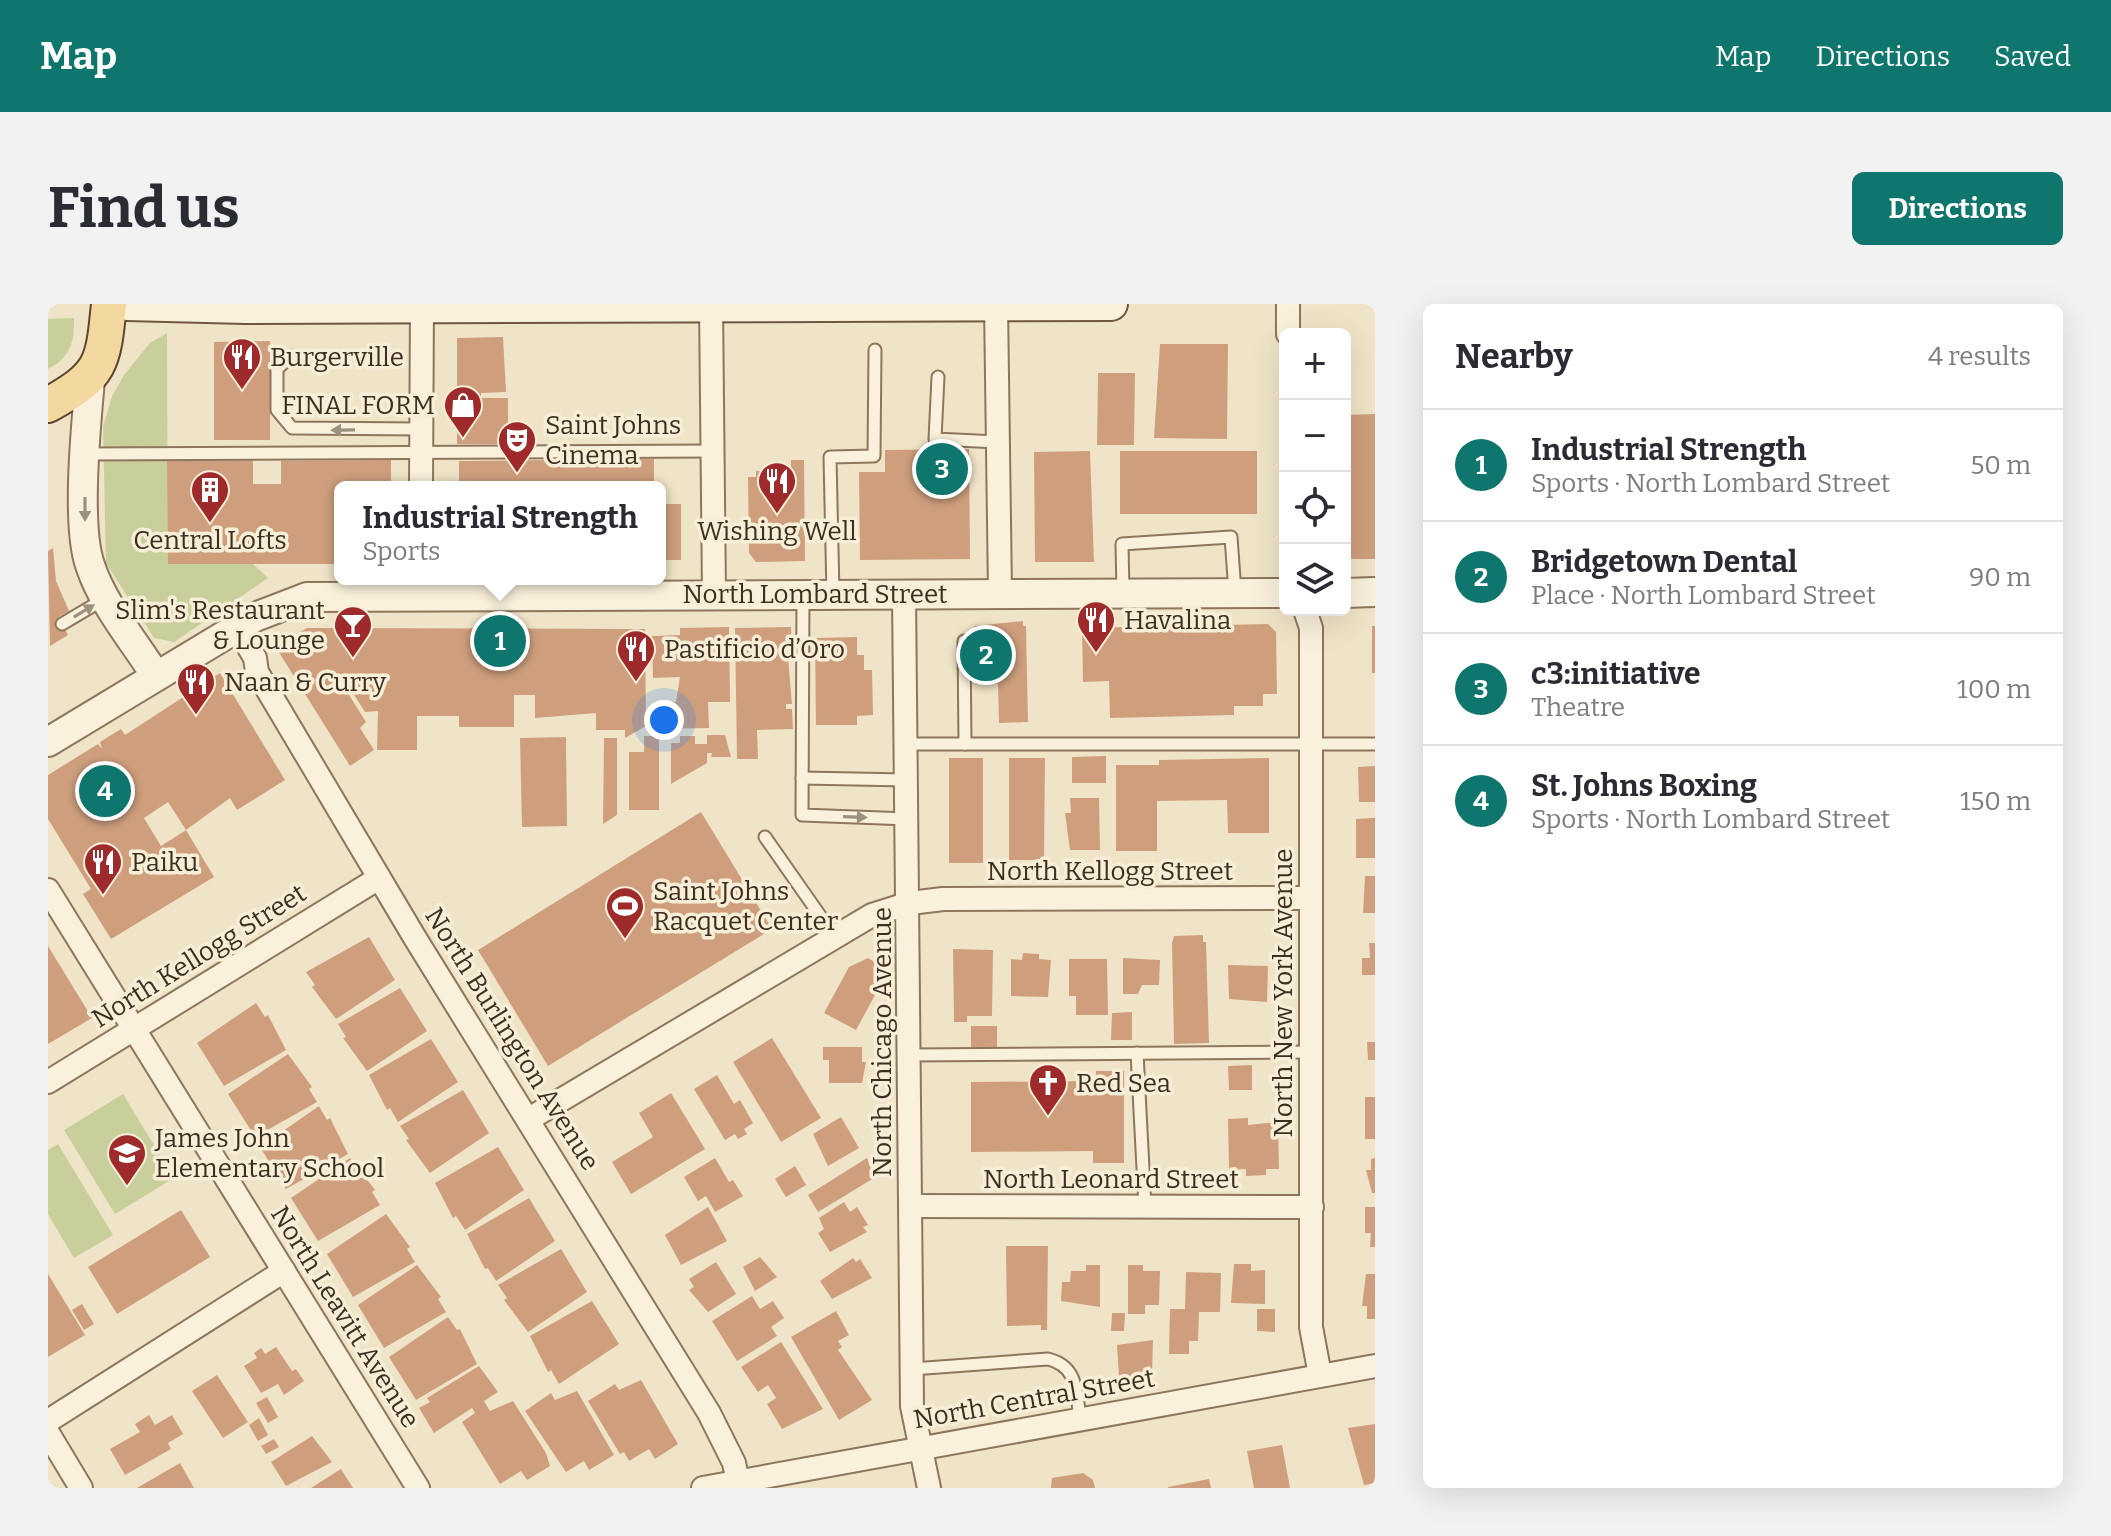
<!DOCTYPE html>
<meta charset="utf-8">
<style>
:root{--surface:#fff;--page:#f2f2f3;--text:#2b2b33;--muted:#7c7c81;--line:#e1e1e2;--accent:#0f766e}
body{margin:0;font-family:Bitter,serif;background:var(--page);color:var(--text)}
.controls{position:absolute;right:24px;top:24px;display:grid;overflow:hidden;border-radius:12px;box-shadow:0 8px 32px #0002}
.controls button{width:72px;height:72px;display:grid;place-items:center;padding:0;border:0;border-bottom:2px solid var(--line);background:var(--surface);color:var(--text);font:40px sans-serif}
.you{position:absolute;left:616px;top:416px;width:28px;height:28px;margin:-20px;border:6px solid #fff;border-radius:50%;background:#1a73e8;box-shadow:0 0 0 12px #1a73e833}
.badge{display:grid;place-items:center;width:52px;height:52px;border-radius:50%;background:var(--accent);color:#fff;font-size:26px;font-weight:700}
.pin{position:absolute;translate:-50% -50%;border:4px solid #fff;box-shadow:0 2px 8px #0006}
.popup{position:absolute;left:286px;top:177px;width:332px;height:104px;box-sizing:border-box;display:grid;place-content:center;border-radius:12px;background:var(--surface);filter:drop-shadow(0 2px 6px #0005);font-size:26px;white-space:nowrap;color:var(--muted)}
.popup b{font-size:30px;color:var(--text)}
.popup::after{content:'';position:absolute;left:50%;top:100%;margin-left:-16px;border:16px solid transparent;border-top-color:var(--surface)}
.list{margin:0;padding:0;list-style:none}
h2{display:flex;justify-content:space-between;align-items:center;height:104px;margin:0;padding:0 32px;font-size:34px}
h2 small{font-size:26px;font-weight:400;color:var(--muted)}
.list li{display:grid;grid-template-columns:52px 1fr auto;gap:24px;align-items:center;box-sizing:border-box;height:112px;padding:0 32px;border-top:2px solid var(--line)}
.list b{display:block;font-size:30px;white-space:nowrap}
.list p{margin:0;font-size:26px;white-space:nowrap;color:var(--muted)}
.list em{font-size:26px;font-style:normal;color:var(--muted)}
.icon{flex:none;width:44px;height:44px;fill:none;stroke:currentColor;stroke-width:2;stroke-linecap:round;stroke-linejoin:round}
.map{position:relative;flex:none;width:1327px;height:1184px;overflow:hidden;border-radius:12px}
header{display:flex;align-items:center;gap:48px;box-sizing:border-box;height:112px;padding:0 40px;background:var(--accent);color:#fff}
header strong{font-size:38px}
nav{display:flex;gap:44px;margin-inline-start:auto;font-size:28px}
.intro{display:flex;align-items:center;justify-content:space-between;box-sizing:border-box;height:192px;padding:0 48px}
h1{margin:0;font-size:56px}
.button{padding:20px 36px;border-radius:12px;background:var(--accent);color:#fff;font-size:28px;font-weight:700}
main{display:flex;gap:48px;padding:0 48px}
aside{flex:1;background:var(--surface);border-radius:12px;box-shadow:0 8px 32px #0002}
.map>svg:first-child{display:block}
.green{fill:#c9cf9b}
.building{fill:#cf9f7d}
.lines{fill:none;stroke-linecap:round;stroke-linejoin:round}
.service-casing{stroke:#8d765c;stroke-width:15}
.minor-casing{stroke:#8d765c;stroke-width:26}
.tertiary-casing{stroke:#8d765c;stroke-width:32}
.secondary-casing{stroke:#6f573f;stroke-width:36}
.primary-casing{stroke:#5b4430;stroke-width:38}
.service{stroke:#faf1dc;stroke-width:11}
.minor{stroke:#faf1dc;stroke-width:22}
.tertiary{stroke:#faf1dc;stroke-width:28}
.secondary{stroke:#faf1dc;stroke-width:32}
.primary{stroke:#f3d9a0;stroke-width:34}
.oneway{fill:#9c907e}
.labels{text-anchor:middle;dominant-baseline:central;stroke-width:7;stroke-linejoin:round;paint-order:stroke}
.poi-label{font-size:26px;fill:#3d2e20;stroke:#f7eed8;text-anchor:start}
.street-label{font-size:26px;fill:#3d2e20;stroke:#f7eed8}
</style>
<header>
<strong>Map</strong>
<nav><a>Map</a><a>Directions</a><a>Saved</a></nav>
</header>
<div class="intro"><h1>Find us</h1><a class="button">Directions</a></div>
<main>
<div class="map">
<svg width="1327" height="1184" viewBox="0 0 1327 1184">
<rect width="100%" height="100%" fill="#f0e4c8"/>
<g class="green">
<path d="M26,14C27,37 22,54 0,65V15Z"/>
<path d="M119,29L120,260H205L220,274L126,338L106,334L58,259L55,123L64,92L76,71L102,39Z"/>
<path d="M75,790L126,874L67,910L16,826Z"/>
<path d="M10,840L65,931L26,954L0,910V846Z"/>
</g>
<g class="building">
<path d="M455,33L458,88L433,89V94H460V140H409V34Z"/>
<path d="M222,37L225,84H222V136H166V38Z"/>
<path d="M1112,40H1180L1179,135L1106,134Z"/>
<path d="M1050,69H1087L1086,141H1049Z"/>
<path d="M1327,110V255H1297V111Z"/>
<path d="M921,145L922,255L812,256L811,168H837V146Z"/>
<path d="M1042,147L1046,258H987L986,148Z"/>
<rect x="1072" y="147" width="137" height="63"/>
<path d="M606,155V183H411V157Z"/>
<path d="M343,156V183H292V260H120L119,157H205V180H233V157Z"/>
<path d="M743,156H756L757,257L708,258L701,249L700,173H708V167H735V172H743Z"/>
<rect x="612" y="200" width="21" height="56"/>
<path d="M5,244L8,277L21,307L10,313L20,331L2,342L0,247Z"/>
<path d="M975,317V322H978L980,418L951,419L950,380H927L926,322Z"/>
<path d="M1220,320L1228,328L1229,390H1215V402H1186V411L1062,414L1061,377L1035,378L1034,324Z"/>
<rect x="1324" y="322" width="3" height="47"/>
<path d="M681,323L682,398H660L661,424L610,425V399L628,398L632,373L605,374L604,332L632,331V324Z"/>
<path d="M743,323L744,350L740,354L744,400H738V405H744L745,425L709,426L710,455H689L687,324Z"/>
<path d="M259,324L597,325L598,422L577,434V426H548V409L487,414V391H466V423H411V412H369V446H329L330,407L317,408L303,386H298L318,418L312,424L326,446L302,462L227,342Z"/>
<path d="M809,333V351H816V366H824L825,411L809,412V421H768L767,334Z"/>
<path d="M172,369L237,476L189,506L182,494L138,526L120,498L96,514L113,542L138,526L166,573L63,635L35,590L43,585L0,515V471L50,440L54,445L52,438L73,425L77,431Z"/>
<path d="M659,431H677L683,453H663L664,449H659V459L623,480V439H632V432H647V440H659Z"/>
<path d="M596,432H611V506H581V448H596Z"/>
<path d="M518,433L519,522L474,523L472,434Z"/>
<path d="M556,434H569V511L555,520Z"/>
<path d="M1058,452V479H1024V453Z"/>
<rect x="901" y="454" width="34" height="105"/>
<path d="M961,454H997L996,556H961Z"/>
<path d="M1221,454V529H1180L1179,496L1109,497V547H1068V461H1111V456Z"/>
<path d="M1327,462V498H1311L1310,463Z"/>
<path d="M1022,494H1051L1052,546H1022L1017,509H1023Z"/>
<path d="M653,508L724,625L500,762L430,646Z"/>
<path d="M1324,514H1327V554H1308V515Z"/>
<path d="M1317,572H1327V609H1315Z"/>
<path d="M1155,631V638H1158L1161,739L1126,740L1124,639L1126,632Z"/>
<path d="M321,633L347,676L288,715L264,683L267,681L258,668Z"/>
<path d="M1321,639H1327V671H1314V654H1322Z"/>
<path d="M0,642L44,714L0,740Z"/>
<path d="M905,645L945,646L944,712H919V718H906Z"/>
<path d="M975,649L991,650V655L1003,656L1000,693L963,692V655L974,656Z"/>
<path d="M820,654L830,660L833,680L808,726L776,709L801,663Z"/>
<path d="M1075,654L1112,656L1111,681H1094L1090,690H1075Z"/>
<path d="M1021,655H1059L1060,711H1028V692H1021Z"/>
<path d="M1180,661L1220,662L1219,698L1181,695Z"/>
<path d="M352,684L379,727L319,767L295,734L298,733L290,720Z"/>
<path d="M208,699L217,713L220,711L238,746L176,782L149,739Z"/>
<path d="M1084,708V736H1063L1064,709Z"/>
<rect x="923" y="722" width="26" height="21"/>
<path d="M724,734L773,814L733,838L685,758Z"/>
<path d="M383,735L410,778L350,818L342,804L339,806L321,771Z"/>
<path d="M1319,738H1327V756H1320Z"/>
<path d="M775,743H814V758H818L814,779H781V756H775Z"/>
<path d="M240,750L264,783L261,785L269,798L207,833L180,790Z"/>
<path d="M1204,761V786H1181L1180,762Z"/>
<path d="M1048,767H1076V859H1045V847L923,848V778L1048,777Z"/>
<path d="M669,771L686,800L692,796L705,819L696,825L699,830L690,835L687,830L677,836L646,785Z"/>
<path d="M415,786L441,829L382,869L358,836L361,835L352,822Z"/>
<path d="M623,789L657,845L583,890L564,858L605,833L591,809Z"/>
<rect x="1317" y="793" width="10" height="42"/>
<path d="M271,802L279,816L282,814L300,850L238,885L212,843Z"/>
<path d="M793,813L811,844L780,862L765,830Z"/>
<path d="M1200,814V821L1230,818L1231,865H1218V871L1198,872V865L1181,866L1180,815Z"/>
<path d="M450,843L476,886L417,926L408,912L405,914L387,879Z"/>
<path d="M302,854L327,886L324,888L332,901L270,937L243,894Z"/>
<path d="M667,854L681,878L685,876L695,892L667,908L658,892L650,897L636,873Z"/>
<path d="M819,854L826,874L770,908L760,891Z"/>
<path d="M1327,854V889H1324L1318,866H1323V855Z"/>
<path d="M747,862L758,881L738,893L727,875Z"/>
<path d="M481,894L507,937L448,977L440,964L437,965L419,930Z"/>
<path d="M796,898L802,908L809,903L820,921L815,923L819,928L782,948L770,929L776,925L771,914Z"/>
<path d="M660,903L679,937L633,961L617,931Z"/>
<path d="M1317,903H1327V943H1322L1323,929H1317Z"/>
<path d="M133,906L162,953L69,1010L40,963Z"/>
<path d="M338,910L362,943L359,945L367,958L305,993L279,950Z"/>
<path d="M958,942H1000L999,1026H993V1021L959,1022Z"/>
<path d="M513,945L539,988L480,1028L456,996L459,994L450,981Z"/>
<path d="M712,953L729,973L707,987L695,963Z"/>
<path d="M805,954L808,958L812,955L824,974L784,995L772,977Z"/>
<path d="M668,958L688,990L660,1008L641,986L646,983L641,975Z"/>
<path d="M1186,960H1203V967L1217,966V1000L1183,999Z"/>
<path d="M369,961L393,993L390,995L398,1008L336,1044L310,1001Z"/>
<path d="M1038,961H1052V1003L1013,997L1014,978H1022L1023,967H1038Z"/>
<path d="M1080,961H1095V967H1112L1111,1001H1097V1010H1080Z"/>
<path d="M1138,968L1173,969L1172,1008H1151L1150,1037H1141V1050H1121L1122,1005H1137Z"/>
<path d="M0,970L37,1031L0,1053Z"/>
<path d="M1318,970H1327V1015H1319V1002H1314Z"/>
<path d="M704,992L712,1005L725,997L736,1014L723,1023L729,1032L689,1057L664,1017Z"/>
<path d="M544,997L571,1040L511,1080L503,1066L500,1068L482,1032Z"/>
<path d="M34,1000L46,1020L36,1026L24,1006Z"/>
<path d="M1209,1005H1227V1028L1209,1027Z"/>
<path d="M788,1007L801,1031L790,1037L794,1043L790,1046L824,1096L791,1116L743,1033Z"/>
<path d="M1064,1009H1077L1076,1027H1063Z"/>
<path d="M400,1013L409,1026L412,1025L429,1060L368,1096L341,1053Z"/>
<path d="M1105,1036L1104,1071L1071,1073L1069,1041Z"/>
<path d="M733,1038L775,1105L734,1125L719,1100L728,1094L720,1081L710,1088L693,1063Z"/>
<path d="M228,1043L244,1067L248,1065L256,1077L236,1091L230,1080L213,1089L196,1062L209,1054L206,1049L213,1044L217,1050Z"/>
<path d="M431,1062L450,1088L436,1097L442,1107L465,1097L498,1149L502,1162L479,1176L473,1167L452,1180L414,1118L427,1109L424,1104L386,1129L371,1104L382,1098L379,1094Z"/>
<path d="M169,1071L200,1118L175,1134L144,1087Z"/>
<path d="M593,1076L630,1140L607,1155L601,1145L581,1157L576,1148L572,1150L540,1097L567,1080L571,1086Z"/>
<path d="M529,1087L566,1151L541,1166L536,1157L518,1168L477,1107L503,1089L507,1096Z"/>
<path d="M219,1093L230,1113L220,1119L208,1099Z"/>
<path d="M101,1111L107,1121L124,1111L135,1130L120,1139L123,1145L77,1171L62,1145L92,1128L87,1120Z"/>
<path d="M211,1114L220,1131L210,1137L201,1121Z"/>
<path d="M1327,1120V1179L1316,1181L1300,1124Z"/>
<path d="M264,1132L284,1158L238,1182L223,1158Z"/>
<path d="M226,1135L231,1143L218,1150L213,1142Z"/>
<path d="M1234,1141L1242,1184H1206L1199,1147Z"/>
<path d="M132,1159L146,1184H89Z"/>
<path d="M293,1165L305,1184H263Z"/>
<path d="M1035,1169L1045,1176L1047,1184H1003L1004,1174Z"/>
<path d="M1161,1175L1163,1184H1120V1183Z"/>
</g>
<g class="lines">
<g class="service-casing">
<g id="service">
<path d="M243,52L229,65V106L244,124L373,125"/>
<path d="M890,73L887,135L950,138"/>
<path d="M38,150L665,147"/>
<path d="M1075,289L1074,240L1183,233L1187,288"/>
<path d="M785,290L782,153L826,152L827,46"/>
<path d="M755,291L754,511L860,515"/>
<path d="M14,320L58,294"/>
<path d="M916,337L917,440"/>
<path d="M859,440H1327"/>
<path d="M754,474L859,476"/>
<path d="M717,533L787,633"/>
<path d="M1089,749L1097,903"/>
<path d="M862,751L1264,748"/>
<path d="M864,1065L1000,1055C1030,1062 1028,1088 1032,1114"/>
</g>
</g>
<g class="minor-casing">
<g id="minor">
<path d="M663,0L666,290"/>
<path d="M948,0L952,289"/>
<path d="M1240,0V30"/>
<path d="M373,183L374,0"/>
<path d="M856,290L864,1102L881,1184"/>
<path d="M1257,306L1263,324V1023L1272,1071"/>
<path d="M189,323L207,354L209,368L367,634L661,1109L686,1159L690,1178"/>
<path d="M0,586L370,1184"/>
<path d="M0,778L331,574"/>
<path d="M481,815L824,611L862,599L895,595L1263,594"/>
<path d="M863,902L1264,903"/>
<path d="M0,1117L236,967"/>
<path d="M0,1129L33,1184"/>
<path d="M655,1184L1327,1062"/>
</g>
</g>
<g class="tertiary-casing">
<g id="tertiary">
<path d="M42,76C38,121 28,221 42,261C55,301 86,337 108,372"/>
<path d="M1297,289L1327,288"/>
<path d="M0,438L207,313L259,293L1237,289"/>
</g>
</g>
<g class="secondary-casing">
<path id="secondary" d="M79,0L197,3L1063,0"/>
</g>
<g class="primary-casing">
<path id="primary" d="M0,101C54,71 55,61 61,0"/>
</g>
<use href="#service" class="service"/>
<use href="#minor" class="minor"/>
<use href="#tertiary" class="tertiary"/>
<use href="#secondary" class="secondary"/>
<use href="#primary" class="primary"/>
</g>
<defs><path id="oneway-solid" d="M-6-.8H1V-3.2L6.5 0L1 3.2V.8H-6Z" transform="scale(2)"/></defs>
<g class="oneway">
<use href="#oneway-solid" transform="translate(295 126) rotate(179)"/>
<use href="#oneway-solid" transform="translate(37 205) rotate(90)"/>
<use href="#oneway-solid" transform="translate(36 307) rotate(-31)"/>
<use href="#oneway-solid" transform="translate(807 513) rotate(2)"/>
</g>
<defs>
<g id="restaurant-pin" transform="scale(2)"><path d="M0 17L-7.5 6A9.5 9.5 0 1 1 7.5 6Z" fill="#9e2a2b" stroke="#f7eed8"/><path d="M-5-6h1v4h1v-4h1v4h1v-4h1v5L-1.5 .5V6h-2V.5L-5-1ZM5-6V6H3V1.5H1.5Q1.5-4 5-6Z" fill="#fff"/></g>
<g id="shop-pin" transform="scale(2)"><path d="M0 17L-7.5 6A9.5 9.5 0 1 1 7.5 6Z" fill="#9e2a2b" stroke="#f7eed8"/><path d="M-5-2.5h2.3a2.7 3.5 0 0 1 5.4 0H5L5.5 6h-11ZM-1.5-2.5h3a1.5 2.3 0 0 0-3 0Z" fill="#fff"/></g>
<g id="theatre-pin" transform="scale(2)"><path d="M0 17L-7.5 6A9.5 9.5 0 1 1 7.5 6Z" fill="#9e2a2b" stroke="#f7eed8"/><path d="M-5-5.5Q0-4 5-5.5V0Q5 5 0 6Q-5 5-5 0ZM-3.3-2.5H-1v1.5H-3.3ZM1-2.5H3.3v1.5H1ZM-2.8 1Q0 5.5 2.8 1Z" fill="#fff"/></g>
<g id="building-pin" transform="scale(2)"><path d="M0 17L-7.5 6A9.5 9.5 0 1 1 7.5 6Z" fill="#9e2a2b" stroke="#f7eed8"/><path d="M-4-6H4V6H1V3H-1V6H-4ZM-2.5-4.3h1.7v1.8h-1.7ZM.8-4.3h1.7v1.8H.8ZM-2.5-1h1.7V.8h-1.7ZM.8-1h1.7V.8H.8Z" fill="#fff"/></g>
<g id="bar-pin" transform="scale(2)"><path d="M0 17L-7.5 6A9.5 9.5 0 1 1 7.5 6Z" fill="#9e2a2b" stroke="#f7eed8"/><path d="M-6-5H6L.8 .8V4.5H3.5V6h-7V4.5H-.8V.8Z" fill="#fff"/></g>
<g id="stadium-pin" transform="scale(2)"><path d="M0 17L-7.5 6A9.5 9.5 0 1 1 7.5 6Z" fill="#9e2a2b" stroke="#f7eed8"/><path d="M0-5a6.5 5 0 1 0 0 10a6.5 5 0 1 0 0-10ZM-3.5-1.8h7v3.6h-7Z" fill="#fff"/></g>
<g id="church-pin" transform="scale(2)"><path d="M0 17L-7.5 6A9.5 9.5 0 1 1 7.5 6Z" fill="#9e2a2b" stroke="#f7eed8"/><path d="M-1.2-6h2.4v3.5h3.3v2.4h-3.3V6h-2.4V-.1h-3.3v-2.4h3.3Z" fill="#fff"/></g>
<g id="school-pin" transform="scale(2)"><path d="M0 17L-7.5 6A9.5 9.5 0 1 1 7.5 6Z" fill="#9e2a2b" stroke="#f7eed8"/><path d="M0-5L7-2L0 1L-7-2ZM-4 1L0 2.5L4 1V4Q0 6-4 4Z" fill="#fff"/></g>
</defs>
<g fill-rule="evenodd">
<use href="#restaurant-pin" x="194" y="53"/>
<use href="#shop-pin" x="415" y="101"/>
<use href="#theatre-pin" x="469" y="136"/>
<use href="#restaurant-pin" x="729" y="177"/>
<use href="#building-pin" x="162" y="186"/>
<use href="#restaurant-pin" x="1048" y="316"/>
<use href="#bar-pin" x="305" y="321"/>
<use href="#restaurant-pin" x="588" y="345"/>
<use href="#restaurant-pin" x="148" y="378"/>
<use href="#restaurant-pin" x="55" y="558"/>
<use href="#stadium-pin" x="577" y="602"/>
<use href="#church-pin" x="1000" y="779"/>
<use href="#school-pin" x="79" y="849"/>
</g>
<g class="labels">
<g class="poi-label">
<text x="222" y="53">Burgerville</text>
<text x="387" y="101" text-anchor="end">FINAL FORM</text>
<text x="497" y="121">Saint Johns<tspan x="497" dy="30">Cinema</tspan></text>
<text x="729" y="227" text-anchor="middle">Wishing Well</text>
<text x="162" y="236" text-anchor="middle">Central Lofts</text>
<text x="277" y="306" text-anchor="end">Slim's Restaurant<tspan x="277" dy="30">&amp; Lounge</tspan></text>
<text x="1076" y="316">Havalina</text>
<text x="616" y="345">Pastificio d’Oro</text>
<text x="176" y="378">Naan &amp; Curry</text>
<text x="83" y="558">Paiku</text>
<text x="605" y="587">Saint Johns<tspan x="605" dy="30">Racquet Center</tspan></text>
<text x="1028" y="779">Red Sea</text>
<text x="107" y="834">James John<tspan x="107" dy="30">Elementary School</tspan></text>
</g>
<g class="street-label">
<text x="767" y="290">North Lombard Street</text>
<text x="1062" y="567">North Kellogg Street</text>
<text transform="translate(151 652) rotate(-32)">North Kellogg Street</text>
<text transform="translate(1235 689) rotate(-90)">North New York Avenue</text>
<text transform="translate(464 735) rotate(58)">North Burlington Avenue</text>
<text transform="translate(834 738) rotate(-90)">North Chicago Avenue</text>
<text x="1063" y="875">North Leonard Street</text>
<text transform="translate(297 1013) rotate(58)">North Leavitt Avenue</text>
<text transform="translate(986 1095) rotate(-10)">North Central Street</text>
</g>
</g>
</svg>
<div class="controls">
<button>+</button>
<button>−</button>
<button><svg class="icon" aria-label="locate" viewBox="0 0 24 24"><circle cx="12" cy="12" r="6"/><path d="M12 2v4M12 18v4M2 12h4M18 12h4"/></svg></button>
<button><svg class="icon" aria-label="layers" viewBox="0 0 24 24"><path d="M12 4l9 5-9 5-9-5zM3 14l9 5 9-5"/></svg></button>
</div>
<div class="you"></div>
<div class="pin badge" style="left:452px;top:337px">1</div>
<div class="popup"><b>Industrial Strength</b>Sports</div>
<div class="pin badge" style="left:938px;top:351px">2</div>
<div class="pin badge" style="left:894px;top:165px">3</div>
<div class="pin badge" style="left:57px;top:487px">4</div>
</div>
<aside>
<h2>Nearby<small>4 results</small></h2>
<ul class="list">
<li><span class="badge">1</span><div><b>Industrial Strength</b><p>Sports · North Lombard Street</p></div><em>50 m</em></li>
<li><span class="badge">2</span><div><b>Bridgetown Dental</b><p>Place · North Lombard Street</p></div><em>90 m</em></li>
<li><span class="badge">3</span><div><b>c3:initiative</b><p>Theatre</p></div><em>100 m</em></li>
<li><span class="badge">4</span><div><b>St. Johns Boxing</b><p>Sports · North Lombard Street</p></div><em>150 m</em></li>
</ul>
</aside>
</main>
